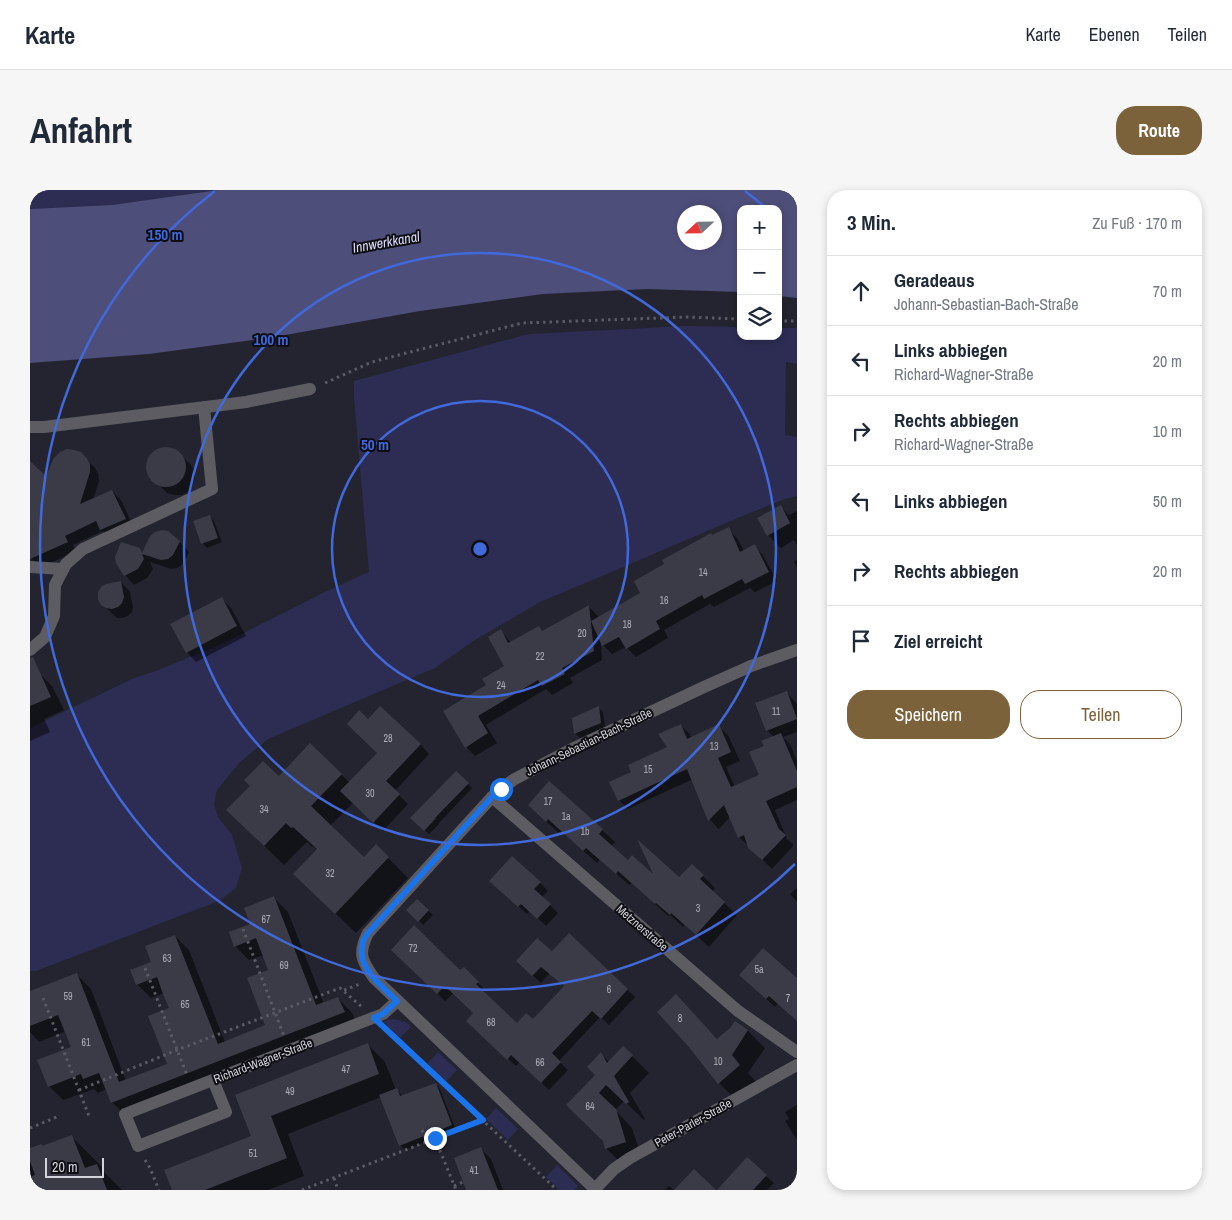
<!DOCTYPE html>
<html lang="de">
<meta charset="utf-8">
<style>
:root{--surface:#fff;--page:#f6f6f7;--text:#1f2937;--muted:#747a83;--line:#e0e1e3;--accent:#7c623a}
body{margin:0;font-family:"Archivo Narrow",sans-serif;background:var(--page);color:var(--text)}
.controls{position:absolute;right:15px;top:15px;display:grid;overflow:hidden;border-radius:10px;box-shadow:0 2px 8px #0003}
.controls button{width:45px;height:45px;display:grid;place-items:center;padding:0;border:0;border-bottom:1px solid var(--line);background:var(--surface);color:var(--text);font:25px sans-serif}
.compass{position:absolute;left:647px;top:15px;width:45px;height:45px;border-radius:50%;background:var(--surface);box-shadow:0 2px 8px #0003;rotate:248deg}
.scale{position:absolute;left:15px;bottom:12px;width:59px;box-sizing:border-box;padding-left:5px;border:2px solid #d2d3db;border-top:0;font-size:14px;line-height:18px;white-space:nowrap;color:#d2d3db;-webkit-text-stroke:4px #0d0d13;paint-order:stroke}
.stop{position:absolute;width:15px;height:15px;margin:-11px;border:4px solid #1a73e8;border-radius:50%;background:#fff}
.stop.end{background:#1a73e8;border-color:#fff;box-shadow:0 1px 5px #0008}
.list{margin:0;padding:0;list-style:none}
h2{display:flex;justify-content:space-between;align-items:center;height:65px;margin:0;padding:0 20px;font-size:21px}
h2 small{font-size:16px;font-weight:400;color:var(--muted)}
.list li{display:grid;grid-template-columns:32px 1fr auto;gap:15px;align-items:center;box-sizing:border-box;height:70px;padding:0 20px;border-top:1px solid var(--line)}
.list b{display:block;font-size:19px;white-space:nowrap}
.list p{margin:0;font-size:16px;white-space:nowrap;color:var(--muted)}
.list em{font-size:16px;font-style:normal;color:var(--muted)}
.actions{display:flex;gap:10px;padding:15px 20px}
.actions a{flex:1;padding:11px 0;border:1px solid var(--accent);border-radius:20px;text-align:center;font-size:18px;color:var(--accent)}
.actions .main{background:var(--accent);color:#fff}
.icon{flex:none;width:28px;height:28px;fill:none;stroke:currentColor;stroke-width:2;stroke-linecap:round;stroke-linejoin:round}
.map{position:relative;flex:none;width:767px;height:1000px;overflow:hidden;border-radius:20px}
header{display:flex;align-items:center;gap:30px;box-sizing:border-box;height:70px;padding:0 25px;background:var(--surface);border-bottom:1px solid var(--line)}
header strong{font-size:24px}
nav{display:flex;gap:28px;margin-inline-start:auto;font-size:18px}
.intro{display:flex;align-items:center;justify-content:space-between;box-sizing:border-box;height:120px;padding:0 30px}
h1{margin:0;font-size:35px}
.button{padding:12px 22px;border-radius:20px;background:var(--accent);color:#fff;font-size:18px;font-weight:700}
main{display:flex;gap:30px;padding:0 30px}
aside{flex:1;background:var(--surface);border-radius:20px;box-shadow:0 2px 8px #0003}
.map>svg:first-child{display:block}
.green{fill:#2d2c53}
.water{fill:#4e4e7b;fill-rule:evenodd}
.shadow{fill:#0007}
.building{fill:#3a3b47}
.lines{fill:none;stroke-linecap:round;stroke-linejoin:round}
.path{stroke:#595a64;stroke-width:3;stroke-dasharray:2.5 4;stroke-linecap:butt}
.minor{stroke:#5c5c62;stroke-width:12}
.route{stroke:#1a73e8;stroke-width:6}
.ring{fill:none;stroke:#4169d9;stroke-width:2.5}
.labels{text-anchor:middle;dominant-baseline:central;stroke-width:4;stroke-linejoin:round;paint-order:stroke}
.number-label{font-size:10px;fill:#acadb6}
.street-label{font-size:12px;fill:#d2d3db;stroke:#0d0d13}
.water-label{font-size:14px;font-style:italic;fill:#dbddfb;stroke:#0d0d13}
.centre{fill:#4169d9;stroke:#0d0d13;stroke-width:2.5}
.ring-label{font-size:15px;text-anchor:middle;font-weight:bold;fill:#4169d9;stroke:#0d0d13;stroke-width:4;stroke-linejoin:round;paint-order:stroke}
</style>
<header>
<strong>Karte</strong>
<nav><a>Karte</a><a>Ebenen</a><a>Teilen</a></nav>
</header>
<div class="intro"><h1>Anfahrt</h1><a class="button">Route</a></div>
<main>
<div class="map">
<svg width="767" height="1000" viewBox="0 0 767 1000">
<rect width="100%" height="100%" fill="#23242f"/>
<g class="green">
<path d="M0,0H188L82,15L0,19Z"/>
<path d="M656,136L711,137V146H748V138H767V174L756,172L755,245L767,247V306L755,309L710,327L572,386L510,412L443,451L405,478L238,549L210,572L187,600L184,614L188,627L202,645L212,678L206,698L189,711L6,781H0V538L104,488L126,481L194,453L295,402L339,382L324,207V191L499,144Z"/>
<path d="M363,829L376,832L381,837L370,848L354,832L357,830Z"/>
<path d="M408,862L427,880L416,891L397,874Z"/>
<path d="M466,918L488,939L478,950L456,929Z"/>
<path d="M527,975L548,996L544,1000H530L516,987Z"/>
</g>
<path class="water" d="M188,0H767V108L748,106V19H711V102L617,99L513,104L390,121L244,147L119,164L0,173V19L82,15ZM654,22H684V52H654Z"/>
<g class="shadow">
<path d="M138,258L144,260L150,264L160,274L164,280L165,288L163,295L159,301L152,305H145L137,303L122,288L118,281V274L121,267L126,261L132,259Z"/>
<path d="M50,263L65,278L68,284L69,291L63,310L82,301L91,310L104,338L80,349L73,341L43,355L46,361L10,378L0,367V273L17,288Z"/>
<path d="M750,316L759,325L767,321V355L764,350L751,358L738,345Z"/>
<path d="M179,326L184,331L192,352L177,358L172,353Z"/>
<path d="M698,339L707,348L714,361L724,356L733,365L747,391L725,402L720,398L684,417L680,414L634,440L638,448L606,467L596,457L582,464L571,453L572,470L540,488L543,493L522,505L516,499L456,535L467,553L445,566L436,557L457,495L475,476L471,441L481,453L513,442L559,417L568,426V428L612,403L683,346Z"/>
<path d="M137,342L150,352L159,362L153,374L147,378L141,379L120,372L123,379L117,388L104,395L95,385L109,359L113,364Z"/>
<path d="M767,370V378L764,371Z"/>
<path d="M91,392L100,402L103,417L102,422L98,426L92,428H87L72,414Z"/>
<path d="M192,409L201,418L216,446L166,472L157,462Z"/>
<path d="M9,483L22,496L34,520L14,529L20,542L0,551V487Z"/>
<path d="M757,503L767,514V542L753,547L760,554L767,571V610L745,620L757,649L764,655L742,679L709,647L700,627L689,639L680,630L663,589L598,619L589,610L602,583L639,558L650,535L660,544L661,548L688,536L698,545L710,571L696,577L705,597L731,586L735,557L744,547L737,540Z"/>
<path d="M569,518L573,522L575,537L550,548L545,543Z"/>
<path d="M339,531L390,554L399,564L365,601L378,614L353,641L323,613L300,636L334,668L346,656L378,688L326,743L285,704L288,660L283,656L282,657L277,652L254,675L218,640L249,588L280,554L320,593L349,563Z"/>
<path d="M426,582L442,598L409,633V634L399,644L382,628Z"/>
<path d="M512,628L572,640L585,652L581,657L598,672L627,689H649L673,686L685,698L682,702L707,725L679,757L655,735L653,737L640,725L638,726L602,693L599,695L570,669L567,673L531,641L529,643Z"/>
<path d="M510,693L518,701L512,707L528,723L516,736L500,721L497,724L469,699Z"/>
<path d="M767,698V712L760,704Z"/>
<path d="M244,708L258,722L294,814L308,808L322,823L328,836L96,926L82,912L77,899L68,903L64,899L33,910L19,896L42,858L36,841L9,852L0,842V820L46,784L61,799L96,891L138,875L141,819L134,803L121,808L107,794L123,773L145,746L159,760L195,852L237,836L240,781L234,765L219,770L205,756Z"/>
<path d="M387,710L403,725L393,735L378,720Z"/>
<path d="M539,744L605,807L579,835L570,827L529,871L538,880L519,900L490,872L486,876L438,831L445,823L424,803L415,811L363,760L430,782L434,779L455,800L453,802L487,835L503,831L535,797L520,783L511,793L495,778L522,763Z"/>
<path d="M767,789V830L748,813L745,817L719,793Z"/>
<path d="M646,806L688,850L705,833L718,841L735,858L718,883L727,893L706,910L689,893L658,856Z"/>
<path d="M337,854L355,872L366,900L371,904L372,907L406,894L410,899L426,940L375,960L370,955L351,907L258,944L274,986L238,1000H143L223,946L207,905Z"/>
<path d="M571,864L579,872L602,866L619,883L600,903L615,929L614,930L594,911L585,920L602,938L612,969L593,975L576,958L566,885Z"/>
<path d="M767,915V950L755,931L759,929L755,922Z"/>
<path d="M42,947L72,977L75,983L92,1000H0V960L11,955L13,957Z"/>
<path d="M451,959L461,969L473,1000H438Z"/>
<path d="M736,986L744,993L737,1000H689Z"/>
<path d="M639,996L644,1000H635Z"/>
</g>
<g class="building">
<circle cx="136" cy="277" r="20"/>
<path d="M37,259L44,260L51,262L56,267L60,274V282L50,314L82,300L96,329L70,340L66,331L35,346L38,352L0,369V271L16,286L24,268L30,262Z"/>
<path d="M751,315L760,333L737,346L727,328Z"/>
<path d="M180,325L188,348L171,354L163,331Z"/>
<path d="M699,337L710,362L725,354L739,382L715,394L712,389L674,409L672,405L626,431L630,439L596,459L589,447L572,456L561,431L610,403L604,391L634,374L632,370L681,343L682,345Z"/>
<path d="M132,340L138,341L150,351L143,365L138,369L131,370L112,364L114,369L108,379L94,386L86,373L85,367L91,352L110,358L112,363L120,346L125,342Z"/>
<path d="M91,391L94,407L92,413L88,417L82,419L76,418L71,415L68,409V402L72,396L76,394Z"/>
<path d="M192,407L207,436L156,463L140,434Z"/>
<path d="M559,415L564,461L532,478L535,484L512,496L508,490L448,526L458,543L435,558L413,521L456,495L452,489L474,476L458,447L471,439L478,453L509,436L512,441Z"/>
<path d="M3,467L21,507L0,516V468Z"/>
<path d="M757,501L767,529L736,541L725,513Z"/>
<path d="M350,516L391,554L356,591L370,604L343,633L310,601L347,563L317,534L329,520L338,529Z"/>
<path d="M569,516L571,533L544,544L542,528Z"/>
<path d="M651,534L657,549L689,534L701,562L688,568L701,597L729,585L719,562L734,556L731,551L751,543L767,581V597L736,611L749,639L756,645L732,670L718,658L714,645L708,648L694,615L678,631L657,579L588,611L579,592L601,582L598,575L637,557L628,544Z"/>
<path d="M280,553L312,584L281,616L334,667L346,654L359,667L305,724L263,684L287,659L263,637L261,638L256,633L234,656L196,620L220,596L214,590L233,571L249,586Z"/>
<path d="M426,581L439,593L405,628H406L394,641L380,628Z"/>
<path d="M519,591L573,639L569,644L598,670L602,665L623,684L607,649L649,687L662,674L674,685L670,689L695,712L666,745L641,723L640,725L626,713L625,714L588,681L586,684L556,658L553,661L518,629L516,632L498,615Z"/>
<path d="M482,666L511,692L504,699L521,714L507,729L491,714L488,717L459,691Z"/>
<path d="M244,706L286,815L308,807L315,822L81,913L69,883L53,889L51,884L18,897L7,870L41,857L28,825L0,836V801L47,783L89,892L137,874L118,826L139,818L133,804L127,787L106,795L100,780L121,772L115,756L145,745L188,854L235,835L217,788L238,780L226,748L204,757L199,742L220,734L214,718Z"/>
<path d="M387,709L399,720L388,732L376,720Z"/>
<path d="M384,735L430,780L434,777L449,792L446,794L487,833L496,823L503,829L534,796L511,777L502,786L486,771L507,748L522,761L539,743L598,799L571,829L562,821L522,863L531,872L511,893L481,865L477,870L436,831L443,823L415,796L407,804L361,760Z"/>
<path d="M733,758L767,788V831L739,806L736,809L709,785Z"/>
<path d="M646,804L687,849L700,838L705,831L718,840L702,865L710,875L688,894L658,856L627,822Z"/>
<path d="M338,853L349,884L241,926L257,968L175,1000H142L134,980L221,946L205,905Z"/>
<path d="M593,856L603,865L584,886L599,912L596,914L576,895L569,903L586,919L596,952L575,959L573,951L536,915L565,885L557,877L571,862L577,873Z"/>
<path d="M406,893L422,935L369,956L349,905L367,898L370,906Z"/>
<path d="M42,945L55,978L67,974L77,1000H0V987L5,985L0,971V958L12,954V956Z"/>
<path d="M451,957L468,1000H436L424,968Z"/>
<path d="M717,967L737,985L723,1000H687Z"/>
<path d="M664,979L686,1000H644Z"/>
</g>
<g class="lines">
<g class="path">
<path d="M748,131H767"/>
<path d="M295,193L342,172L492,133L657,127L711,129"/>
<path d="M213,739L254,846"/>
<path d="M115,778L157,885"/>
<path d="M314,800L330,794"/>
<path d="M13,808L59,926"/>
<path d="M356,840L527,1000"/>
<path d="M49,900L147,860L310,798L332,817"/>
<path d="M0,938L29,926"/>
<path d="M392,940L397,952"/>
<path d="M405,948L426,1000"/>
<path d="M115,970L120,978L129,1000"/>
<path d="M304,988L308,1000"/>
<path d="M424,996L433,992"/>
<path d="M272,1000L453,930"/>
</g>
<g class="minor">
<path d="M0,237H14L216,212L280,199"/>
<path d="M0,377L33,379"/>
<path d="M0,460L15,447L24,426L25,395L36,374L53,359L182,299L174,217"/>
<path d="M462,607L708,821L767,862"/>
<path d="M183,890L196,922L108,956L95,924L353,824L367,811"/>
<path d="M565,999L584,979L600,968L767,875"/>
<path d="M566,1000L344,788C331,770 328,763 338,743L462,607L483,590L540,560L674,497L721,476L767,460"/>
</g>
</g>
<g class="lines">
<path class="route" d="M405,948L453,930L344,828L353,824L367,811C354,798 328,779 332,757C332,752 335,747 338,743L462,607L471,599"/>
</g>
<g class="ring">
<circle cx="450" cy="359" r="148"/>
<circle cx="450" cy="359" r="296"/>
<path d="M765 674A445 445 0 1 1 185 1M715 1A445 445 0 0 1 736 18"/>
</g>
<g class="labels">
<g class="number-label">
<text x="673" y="382">14</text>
<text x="634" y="410">16</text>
<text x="597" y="434">18</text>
<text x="552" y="443">20</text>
<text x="510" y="466">22</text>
<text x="471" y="495">24</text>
<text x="746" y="521">11</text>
<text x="358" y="548">28</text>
<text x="684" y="556">13</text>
<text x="618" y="579">15</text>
<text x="340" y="603">30</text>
<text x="518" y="611">17</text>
<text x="234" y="619">34</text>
<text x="536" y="626">1a</text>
<text x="555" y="641">1b</text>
<text x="300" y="683">32</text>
<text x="668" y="718">3</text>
<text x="236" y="729">67</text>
<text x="383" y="758">72</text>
<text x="137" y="768">63</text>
<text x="254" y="775">69</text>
<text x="729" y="779">5a</text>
<text x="579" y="799">6</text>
<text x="38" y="806">59</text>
<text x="758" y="808">7</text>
<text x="155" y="814">65</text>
<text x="650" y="828">8</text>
<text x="461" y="832">68</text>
<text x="56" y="852">61</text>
<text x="688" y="871">10</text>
<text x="510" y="872">66</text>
<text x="316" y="879">47</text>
<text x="260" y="901">49</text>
<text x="560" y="916">64</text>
<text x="223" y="963">51</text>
<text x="444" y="980">41</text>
</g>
<g class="street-label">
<text transform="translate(559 552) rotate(-26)">Johann-Sebastian-Bach-Straße</text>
<text transform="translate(612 738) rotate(41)">Metznerstraße</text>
<text transform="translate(233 871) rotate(-21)">Richard-Wagner-Straße</text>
<text transform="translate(663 933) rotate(-29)">Peter-Parler-Straße</text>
</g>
<g class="water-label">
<text transform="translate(356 52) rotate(-10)">Innwerkkanal</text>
</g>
</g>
<circle cx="450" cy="359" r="8" class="centre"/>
<g class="ring-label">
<text x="135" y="50">150 m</text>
<text x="241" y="155">100 m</text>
<text x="345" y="260">50 m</text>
</g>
</svg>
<div class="controls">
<button>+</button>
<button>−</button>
<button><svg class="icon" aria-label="layers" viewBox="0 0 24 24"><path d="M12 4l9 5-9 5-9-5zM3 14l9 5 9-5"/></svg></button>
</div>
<svg class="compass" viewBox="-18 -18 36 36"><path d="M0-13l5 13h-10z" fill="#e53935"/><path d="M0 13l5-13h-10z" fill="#747a83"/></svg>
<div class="scale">20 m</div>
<div class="stop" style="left:471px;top:599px"></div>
<div class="stop end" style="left:405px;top:948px"></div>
</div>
<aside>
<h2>3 Min.<small>Zu Fuß · 170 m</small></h2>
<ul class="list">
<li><svg class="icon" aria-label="ahead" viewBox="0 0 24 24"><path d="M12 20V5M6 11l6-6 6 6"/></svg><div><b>Geradeaus</b><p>Johann-Sebastian-Bach-Straße</p></div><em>70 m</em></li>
<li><svg class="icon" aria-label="left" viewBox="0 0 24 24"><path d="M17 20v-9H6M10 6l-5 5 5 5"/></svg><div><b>Links abbiegen</b><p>Richard-Wagner-Straße</p></div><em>20 m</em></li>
<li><svg class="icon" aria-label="right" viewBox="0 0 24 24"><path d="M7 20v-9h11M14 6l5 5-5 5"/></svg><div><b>Rechts abbiegen</b><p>Richard-Wagner-Straße</p></div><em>10 m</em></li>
<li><svg class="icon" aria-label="left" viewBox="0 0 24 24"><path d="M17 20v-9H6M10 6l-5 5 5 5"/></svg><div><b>Links abbiegen</b></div><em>50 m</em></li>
<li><svg class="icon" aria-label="right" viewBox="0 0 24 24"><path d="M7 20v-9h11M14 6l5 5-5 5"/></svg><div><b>Rechts abbiegen</b></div><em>20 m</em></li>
<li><svg class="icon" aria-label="arrive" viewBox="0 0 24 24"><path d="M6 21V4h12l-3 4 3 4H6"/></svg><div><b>Ziel erreicht</b></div></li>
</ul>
<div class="actions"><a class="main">Speichern</a><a>Teilen</a></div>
</aside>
</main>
